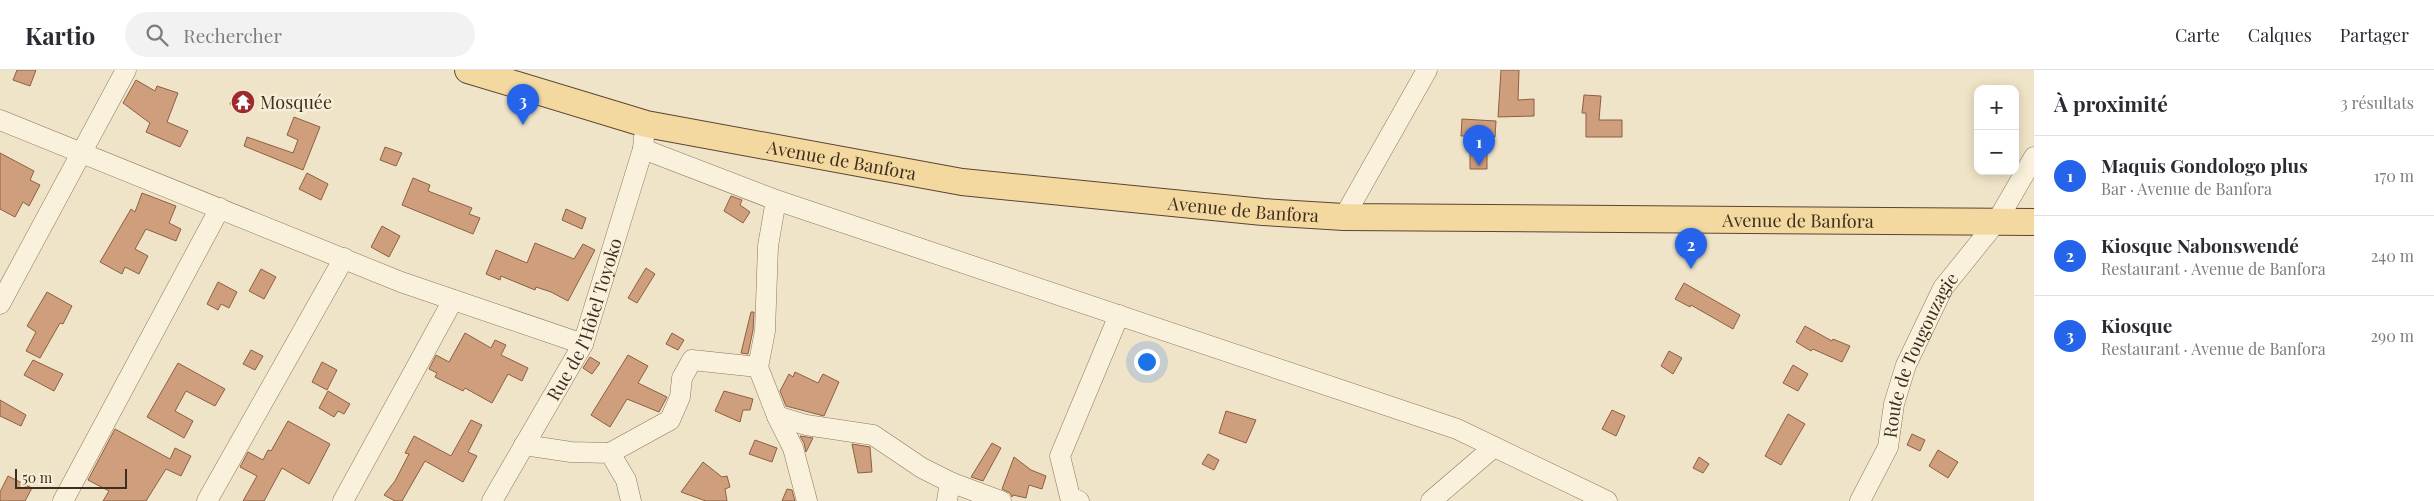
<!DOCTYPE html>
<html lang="fr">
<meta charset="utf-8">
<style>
:root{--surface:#fff;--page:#f2f2f3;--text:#2b2b33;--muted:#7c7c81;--line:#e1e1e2;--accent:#2563eb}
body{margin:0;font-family:"Playfair Display",serif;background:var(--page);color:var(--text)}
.controls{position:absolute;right:15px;top:15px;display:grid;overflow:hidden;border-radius:10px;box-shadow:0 2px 12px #0003}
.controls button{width:45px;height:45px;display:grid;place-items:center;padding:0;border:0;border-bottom:1px solid var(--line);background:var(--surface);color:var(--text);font:25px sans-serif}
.scale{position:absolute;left:15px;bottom:12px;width:112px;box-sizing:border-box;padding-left:5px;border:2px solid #3d2e20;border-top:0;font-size:14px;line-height:18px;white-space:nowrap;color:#3d2e20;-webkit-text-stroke:4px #f7eed8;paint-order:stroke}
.you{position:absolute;left:1146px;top:291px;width:18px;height:18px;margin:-12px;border:4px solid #fff;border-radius:50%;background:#1a73e8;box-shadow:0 0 0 8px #1a73e833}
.badge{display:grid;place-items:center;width:32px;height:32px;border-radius:50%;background:var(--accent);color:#fff;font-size:16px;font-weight:700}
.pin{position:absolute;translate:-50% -41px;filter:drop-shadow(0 1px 2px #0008)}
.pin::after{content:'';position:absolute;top:26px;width:18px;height:15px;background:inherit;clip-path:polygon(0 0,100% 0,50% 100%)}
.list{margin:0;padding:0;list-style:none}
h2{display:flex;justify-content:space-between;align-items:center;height:65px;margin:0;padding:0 20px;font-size:21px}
h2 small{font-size:16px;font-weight:400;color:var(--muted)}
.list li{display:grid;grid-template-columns:32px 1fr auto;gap:15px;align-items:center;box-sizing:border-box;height:80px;padding:0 20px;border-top:1px solid var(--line)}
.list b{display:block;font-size:19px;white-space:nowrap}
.list p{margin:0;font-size:16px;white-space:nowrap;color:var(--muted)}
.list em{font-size:16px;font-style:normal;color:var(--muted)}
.icon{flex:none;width:28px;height:28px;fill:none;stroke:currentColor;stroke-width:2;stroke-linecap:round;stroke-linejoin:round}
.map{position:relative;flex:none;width:2034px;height:431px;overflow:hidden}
header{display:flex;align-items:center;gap:30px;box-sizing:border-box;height:70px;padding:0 25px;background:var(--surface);border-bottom:1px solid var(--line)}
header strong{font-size:24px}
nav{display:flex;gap:28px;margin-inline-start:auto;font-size:18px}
.search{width:350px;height:45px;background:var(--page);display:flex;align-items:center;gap:12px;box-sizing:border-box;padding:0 18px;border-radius:28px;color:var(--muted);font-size:19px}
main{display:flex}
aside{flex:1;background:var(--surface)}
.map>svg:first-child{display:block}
.building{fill:#cf9f7d;stroke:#8d5f41}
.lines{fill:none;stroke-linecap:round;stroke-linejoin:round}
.minor-casing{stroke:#8d765c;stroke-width:21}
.major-casing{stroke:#5b4430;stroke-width:28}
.minor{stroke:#faf1dc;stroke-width:20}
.major{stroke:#f3d9a0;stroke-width:26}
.labels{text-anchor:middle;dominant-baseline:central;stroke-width:5;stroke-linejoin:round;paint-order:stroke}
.poi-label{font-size:18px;fill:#3d2e20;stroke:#f7eed8;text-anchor:start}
.street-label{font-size:18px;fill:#3d2e20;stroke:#f7eed8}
</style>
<header>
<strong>Kartio</strong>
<div class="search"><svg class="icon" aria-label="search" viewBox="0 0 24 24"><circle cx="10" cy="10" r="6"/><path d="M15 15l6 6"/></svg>Rechercher</div>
<nav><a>Carte</a><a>Calques</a><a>Partager</a></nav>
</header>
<main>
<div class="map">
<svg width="2034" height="431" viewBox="0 0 2034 431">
<rect width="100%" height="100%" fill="#f0e4c8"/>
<g class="building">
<path d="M17,0H36L30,16L13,10Z"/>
<path d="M1501,0H1519L1518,30L1534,29V46L1498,47Z"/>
<path d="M136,10L155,21L157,16L178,23L167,52L188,61L180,77L146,62L150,53L123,33Z"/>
<path d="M235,25L254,28L247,42L230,34Z"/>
<path d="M1584,25L1601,26L1599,50H1622V67H1586V43H1582Z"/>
<path d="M294,47L320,57L303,100L244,76L247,67L293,83L298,70L287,65Z"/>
<path d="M1462,49L1496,51L1495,67H1487V99H1470V66H1461Z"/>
<path d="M385,77L402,83L396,96L380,90Z"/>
<path d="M0,83L34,101L30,110L40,115L29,136L23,132L15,147L0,139Z"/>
<path d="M307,103L328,114L321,130L299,119Z"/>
<path d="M413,108L430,115L428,121L472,138L469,144L480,148L473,164L402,135Z"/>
<path d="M142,123L176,136L169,153L181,159L176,171L146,159L135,179L148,186L139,204L125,197L122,204L100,192L131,139L135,142Z"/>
<path d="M731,126L742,130L740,135L750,142L743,153L724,141Z"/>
<path d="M566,139L586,148L582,159L562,150Z"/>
<path d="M382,156L400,166L389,187L371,177Z"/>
<path d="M535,173L574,189L583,174L595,180L568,231L551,222L536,217L535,220L501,206L500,210L486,204L496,180L527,193Z"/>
<path d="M646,198L655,204L637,233L628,228Z"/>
<path d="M261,199L276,207L264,229L249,221Z"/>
<path d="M218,212L237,222L229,238L221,234L218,240L207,234Z"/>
<path d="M1684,213L1740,245L1733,259L1691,235L1690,237L1675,229Z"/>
<path d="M47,222L72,236L63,254L60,253L40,288L26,281L36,262L27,256Z"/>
<path d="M751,242H754L753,260L748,284L741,283Z"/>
<path d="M1805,256L1832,271L1833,269L1850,276L1842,292L1813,279L1811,281L1796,272Z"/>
<path d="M465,263L491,278L495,270L506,275L501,285L528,298L522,311L508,304L492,333L465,318L463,321L435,307L437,303L429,299L436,285L449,292Z"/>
<path d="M672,263L684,270L678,280L666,274Z"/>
<path d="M251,280L263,286L255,300L243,294Z"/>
<path d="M1669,281L1682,288L1673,304L1661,296Z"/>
<path d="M628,285L648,296L638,313L667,327L659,342L627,329L610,357L591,345Z"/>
<path d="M590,287L600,293L592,304L583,298Z"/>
<path d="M33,290L63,304L54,321L24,305Z"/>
<path d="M322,292L337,300L327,320L312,312Z"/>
<path d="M178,293L225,319L215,336L186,321L175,341L193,351L184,368L147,347Z"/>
<path d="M1793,295L1808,304L1798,321L1783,313Z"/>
<path d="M795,302L818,313L823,304L839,312L824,346L786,336L780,321L789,304L793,307Z"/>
<path d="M328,321L350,334L344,344L338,341L334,347L319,338Z"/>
<path d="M724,321L753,329L750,340H743L740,352L715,341Z"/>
<path d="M0,330L26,345L21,356L0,346Z"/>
<path d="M1612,340L1625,346L1616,366L1602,359Z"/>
<path d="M1226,341L1256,350L1246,373L1219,363Z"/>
<path d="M1788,344L1805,354L1781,395L1765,386Z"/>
<path d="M471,350L482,355L468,382L477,386L463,412L425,391L402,431H395L384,425L395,411L409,384L405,383L414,366L451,386Z"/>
<path d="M288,351L330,374L316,401L309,414L282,398L264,431H243L257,406L240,397L248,382L263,390L268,380L271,381Z"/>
<path d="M115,359L170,389L175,378L191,386L181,406L166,399L146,431H103L109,421L88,410Z"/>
<path d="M1912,364L1925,370L1920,381L1907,375Z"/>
<path d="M800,366L813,368L806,382L804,373Z"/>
<path d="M755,370L777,378L772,392L749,384Z"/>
<path d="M992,373L1001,378L983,411L971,407Z"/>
<path d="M852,374L870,377L872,402L858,403Z"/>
<path d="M1938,380L1958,392L1948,408L1929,396Z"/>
<path d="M1208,384L1219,390L1214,400L1202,394Z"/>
<path d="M1014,387L1031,400L1046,406L1042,419L1029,415L1026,428L1013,425L1012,427L1010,423L1002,419Z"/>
<path d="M1699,387L1709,394L1703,403L1693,398Z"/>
<path d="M703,392L722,407L727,406L730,417L725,419L727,431H706L681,422Z"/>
<path d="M8,406L32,418L25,431H0V422Z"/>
<path d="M787,419L792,420L795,431H782Z"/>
</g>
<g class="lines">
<g class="minor-casing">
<g id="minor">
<path d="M0,50L401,212L583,274"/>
<path d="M643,79L776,130L1457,359L1607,431"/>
<path d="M776,130L768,176L765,261L758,297L777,346L793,378L807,431"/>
<path d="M1344,147L1427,0"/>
<path d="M0,234L126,0"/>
<path d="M777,346L806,355L873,365L922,398L950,412L947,431"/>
<path d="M524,375L571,382L610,383L626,410L631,431"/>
<path d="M610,383L670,350L680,327L682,308L692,290L758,297"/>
<path d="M950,412L1001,431"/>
<path d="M63,431L220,138"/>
<path d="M207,431L344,188"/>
<path d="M343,431L453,230"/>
<path id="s1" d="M492,431L583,274L643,79L644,67"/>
<path d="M1079,431L1070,427L1060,386L1119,245"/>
<path d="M1431,431L1494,377"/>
<path id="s2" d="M1860,431L1888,377L1894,334L1906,295L1943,218L1997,151L2034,87"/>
</g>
</g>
<g class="major-casing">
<g id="major">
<path id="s3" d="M468,0L646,54L962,112L1263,142L1344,147L2034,152"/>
</g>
</g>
<use href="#minor" class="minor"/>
<use href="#major" class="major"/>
</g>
<defs>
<g id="temple-disc" transform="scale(1.25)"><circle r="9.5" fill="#9e2a2b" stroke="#f7eed8"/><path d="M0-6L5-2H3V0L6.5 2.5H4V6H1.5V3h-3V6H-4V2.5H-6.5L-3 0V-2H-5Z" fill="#fff"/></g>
</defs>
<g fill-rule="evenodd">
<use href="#temple-disc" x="243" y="32"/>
</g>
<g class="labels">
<g class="poi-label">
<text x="260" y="32">Mosquée</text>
</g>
<g class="street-label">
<text stroke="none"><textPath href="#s3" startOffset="385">Avenue de Banfora</textPath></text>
<text stroke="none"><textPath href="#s3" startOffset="790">Avenue de Banfora</textPath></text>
<text stroke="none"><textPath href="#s3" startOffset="1345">Avenue de Banfora</textPath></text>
<text stroke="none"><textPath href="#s1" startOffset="205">Rue de l'Hôtel Toyoko</textPath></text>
<text stroke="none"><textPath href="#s2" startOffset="159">Route de Tougouzagie</textPath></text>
</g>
</g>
</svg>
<div class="controls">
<button>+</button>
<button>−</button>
</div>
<div class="scale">50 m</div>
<div class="you"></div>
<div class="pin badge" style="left:1479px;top:96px">1</div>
<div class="pin badge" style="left:1691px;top:199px">2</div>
<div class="pin badge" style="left:523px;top:55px">3</div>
</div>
<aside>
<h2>À proximité<small>3 résultats</small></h2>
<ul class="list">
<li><span class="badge">1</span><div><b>Maquis Gondologo plus</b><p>Bar · Avenue de Banfora</p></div><em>170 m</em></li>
<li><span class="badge">2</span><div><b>Kiosque Nabonswendé</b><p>Restaurant · Avenue de Banfora</p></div><em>240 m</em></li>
<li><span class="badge">3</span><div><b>Kiosque</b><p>Restaurant · Avenue de Banfora</p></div><em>290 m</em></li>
</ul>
</aside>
</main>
